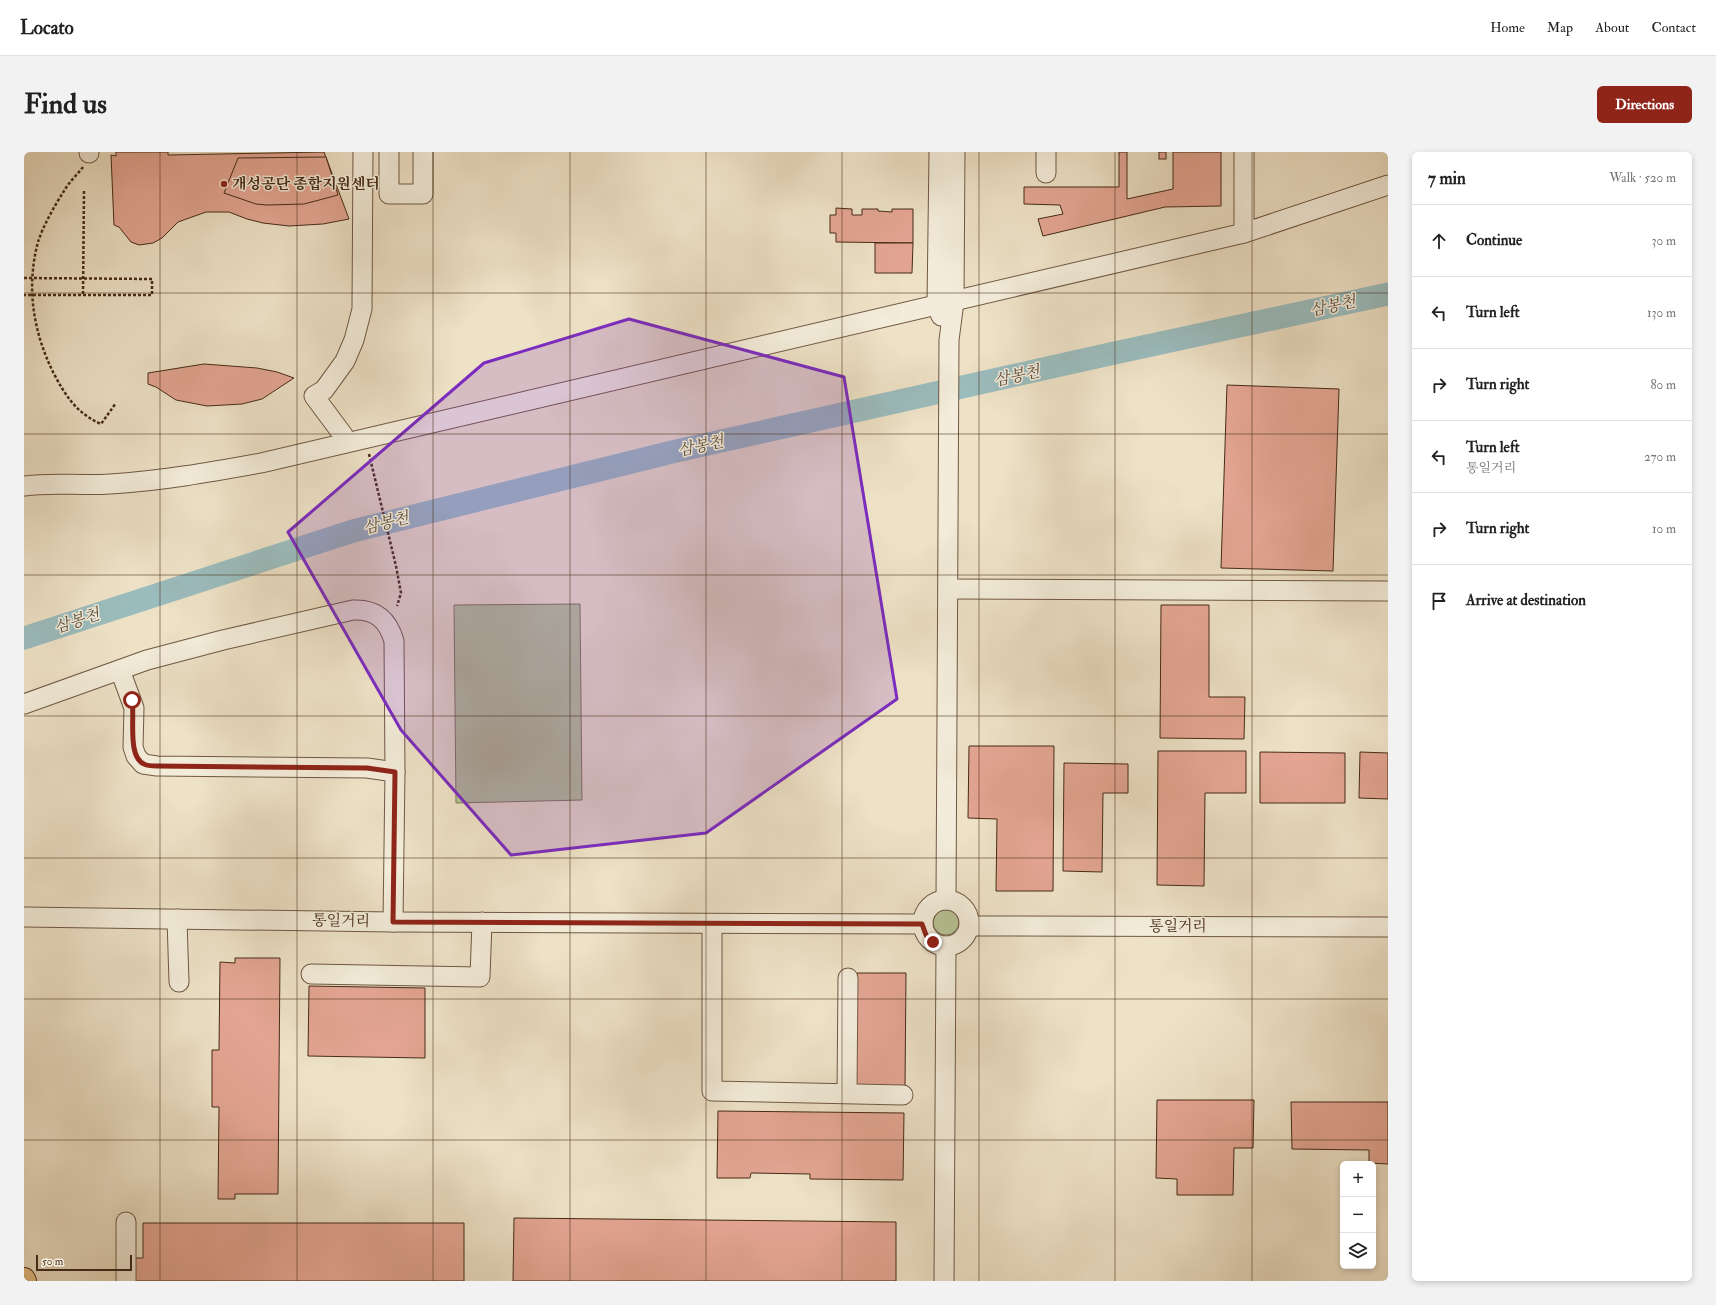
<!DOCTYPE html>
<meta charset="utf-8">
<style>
:root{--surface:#fff;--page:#f2f2f2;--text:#222;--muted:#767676;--line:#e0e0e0;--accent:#8f2418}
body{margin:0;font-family:"IM FELL Double Pica","Noto Serif KR",serif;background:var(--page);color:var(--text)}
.controls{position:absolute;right:12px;bottom:12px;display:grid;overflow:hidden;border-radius:6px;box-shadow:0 2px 6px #0003}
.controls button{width:36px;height:36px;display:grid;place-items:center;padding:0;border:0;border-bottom:1px solid var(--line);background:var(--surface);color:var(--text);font:20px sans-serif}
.scale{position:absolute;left:12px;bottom:10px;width:96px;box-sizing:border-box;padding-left:4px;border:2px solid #462b17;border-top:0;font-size:11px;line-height:14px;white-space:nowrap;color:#462b17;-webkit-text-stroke:3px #f3ecda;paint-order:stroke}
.stop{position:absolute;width:12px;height:12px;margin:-9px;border:3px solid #8f2418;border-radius:50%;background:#fff}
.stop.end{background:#8f2418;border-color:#fff;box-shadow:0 1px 4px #0008}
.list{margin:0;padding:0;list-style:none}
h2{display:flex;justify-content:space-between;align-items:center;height:52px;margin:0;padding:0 16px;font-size:17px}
h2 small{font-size:13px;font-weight:400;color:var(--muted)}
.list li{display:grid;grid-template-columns:26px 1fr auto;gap:12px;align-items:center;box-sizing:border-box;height:72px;padding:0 16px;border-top:1px solid var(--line)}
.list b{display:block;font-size:15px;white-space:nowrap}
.list p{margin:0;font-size:13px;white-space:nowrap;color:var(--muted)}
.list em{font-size:13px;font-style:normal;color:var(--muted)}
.icon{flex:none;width:22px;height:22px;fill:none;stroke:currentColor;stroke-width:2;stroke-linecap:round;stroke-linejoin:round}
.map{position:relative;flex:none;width:1364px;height:1129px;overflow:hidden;border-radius:6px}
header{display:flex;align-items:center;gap:24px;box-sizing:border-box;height:56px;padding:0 20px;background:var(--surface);border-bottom:1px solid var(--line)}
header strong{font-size:19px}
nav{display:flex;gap:22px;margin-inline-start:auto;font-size:14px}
.intro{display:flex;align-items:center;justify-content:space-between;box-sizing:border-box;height:96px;padding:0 24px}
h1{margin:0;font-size:28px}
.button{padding:10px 18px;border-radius:6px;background:var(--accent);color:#fff;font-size:14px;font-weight:700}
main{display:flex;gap:24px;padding:0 24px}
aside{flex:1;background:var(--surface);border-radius:6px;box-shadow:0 2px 6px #0003}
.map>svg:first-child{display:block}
.green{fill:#b7c396;stroke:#7e7756}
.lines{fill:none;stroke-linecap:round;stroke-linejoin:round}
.river{stroke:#9bbcbd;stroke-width:23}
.building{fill:#e3a592;stroke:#462b17}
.minor-casing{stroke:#705843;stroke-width:21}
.major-casing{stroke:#462b17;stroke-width:24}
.path{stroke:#462b17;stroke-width:2.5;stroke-dasharray:3 2;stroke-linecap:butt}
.minor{stroke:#f3ecda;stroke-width:19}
.major{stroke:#e6c083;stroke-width:22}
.route{stroke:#8f2418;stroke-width:5}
.marked{fill:#7b2cbf;fill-opacity:0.2;stroke:#7b2cbf;stroke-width:3;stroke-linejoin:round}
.grid{fill:none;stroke:#462b17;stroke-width:1;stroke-opacity:0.55}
.poi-dot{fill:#8f2418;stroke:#f3ecda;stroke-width:1.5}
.labels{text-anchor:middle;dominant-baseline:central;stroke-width:3;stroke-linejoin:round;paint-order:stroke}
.poi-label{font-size:15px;font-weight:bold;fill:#462b17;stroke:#f3ecda;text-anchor:start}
.street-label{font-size:15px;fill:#462b17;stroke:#f3ecda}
.water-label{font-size:16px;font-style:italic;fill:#5b4f40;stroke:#f3ecda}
</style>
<header>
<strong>Locato</strong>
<nav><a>Home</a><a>Map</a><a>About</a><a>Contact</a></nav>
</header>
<div class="intro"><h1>Find us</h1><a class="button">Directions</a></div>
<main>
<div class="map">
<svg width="1364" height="1129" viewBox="0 0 1364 1129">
<rect width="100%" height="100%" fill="#ede1c6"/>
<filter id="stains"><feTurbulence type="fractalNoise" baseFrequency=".005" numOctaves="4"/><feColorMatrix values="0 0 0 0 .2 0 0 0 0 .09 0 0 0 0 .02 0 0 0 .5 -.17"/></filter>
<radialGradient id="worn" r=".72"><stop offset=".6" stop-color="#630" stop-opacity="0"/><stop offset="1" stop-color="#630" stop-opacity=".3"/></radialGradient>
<g class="green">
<path d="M556,452L558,648L432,651L430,453Z"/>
<circle cx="922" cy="770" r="13"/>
</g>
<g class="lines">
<path class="river" d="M0,486L329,379L648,300L1086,202L1364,142"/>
</g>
<g class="building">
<path d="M92,0H144V3L300,0L325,67L299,72L265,74L239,71L223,67L205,60H182L154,70L138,86L129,91L115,93L107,90L95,75L90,73L87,3L92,4Z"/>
<path d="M1095,0H1103V47L1149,37V0H1197V54L1141,55L1019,84L1014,67L1039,62L1036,53L1000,52V35H1095Z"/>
<rect x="1135" y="0" width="7" height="7"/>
<path d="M302,5L314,43L280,52L243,53L232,52L200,41L214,6Z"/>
<path d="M812,56L828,57V63H838V57H854V59L868,60V57H889V91L812,90V81H806V63H812Z"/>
<path d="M851,91H889L888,121H851Z"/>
<path d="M180,212L233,216L253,220L270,226L238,247L218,252L201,253L183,254L152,248L132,235L124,232V221Z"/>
<path d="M1203,233L1315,237L1309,419L1197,416Z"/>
<path d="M1137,453H1185V545H1221L1220,587L1136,586Z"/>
<path d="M945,594H1030L1029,739H972L973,667L944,666Z"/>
<path d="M1134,599H1222V641H1181L1180,734L1133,733Z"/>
<path d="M1236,600L1321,601V651H1236Z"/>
<path d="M1336,600L1364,601V647L1335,646Z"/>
<path d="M1040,611L1104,612V641H1079L1078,720L1039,719Z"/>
<path d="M211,806H256L254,1042H211V1047H194L195,955H188V898H195L196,810L211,811Z"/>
<path d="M833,821H882L881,936L831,935Z"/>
<path d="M285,834L401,836V906L284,904Z"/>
<path d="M1133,948H1230L1229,996H1210L1209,1043H1153V1027L1132,1026Z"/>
<path d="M1267,950H1364V1012L1345,1011V998L1268,997Z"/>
<path d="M694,959L880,961L879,1028L786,1027V1022L727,1021L726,1026H693Z"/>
<path d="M490,1066L872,1070V1129H489Z"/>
<path d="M119,1071H440V1129H110V1106H119Z"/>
</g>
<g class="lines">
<g class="minor-casing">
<g id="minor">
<path d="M65,0V1"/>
<path d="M365,0V42H399V0"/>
<path d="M915,0L913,153L917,164"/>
<path d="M1022,0V21"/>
<path d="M1220,0V81"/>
<path d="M321,291L319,283L290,244L300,238L321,209L330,188L338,157L339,0"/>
<path d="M0,334C28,330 57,334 86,332C137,329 187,320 237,311L1220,81L1364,33"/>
<path d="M924,437L1364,439"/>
<path d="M96,518L110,556L109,595L112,604L119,612L133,614L343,616L371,620"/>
<path d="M0,552L123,508L199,488L329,458C352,457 364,468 370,489L371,620L369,770"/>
<circle cx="922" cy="771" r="23"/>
<path d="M922,748L925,188L930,150L931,0"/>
<path d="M0,765L369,770L899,772"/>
<path d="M153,767L155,830"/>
<path d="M688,772V939L879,943"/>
<path d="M945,774L1364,775"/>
<path d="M287,822L456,825L458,770"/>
<path d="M823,941L824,826"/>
<path d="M102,1129V1070"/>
<path d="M920,1129L922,794"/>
</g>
</g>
<g class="major-casing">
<path id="major" d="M0,1127L1,1129"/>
</g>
<g class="path">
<path d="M59,15C53,23 45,30 40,39C31,53 19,74 14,90C2,135 9,179 29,220C41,243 52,261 77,272L92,251"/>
<path d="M0,126L128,127V143H0"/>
<path d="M59,142L60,39"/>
<path d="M345,302L372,414L377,441L373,454"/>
</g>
<use href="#minor" class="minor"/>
<use href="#major" class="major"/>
</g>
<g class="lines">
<path class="route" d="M108,548C111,564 103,605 120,612C123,614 129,614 133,614L343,616L371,620L369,770L898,772L902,783L909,790"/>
</g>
<path class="marked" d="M605,167L820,225L873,547L682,681L487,703L377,578L264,380L460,211Z"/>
<path class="grid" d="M136,0V1129M273,0V1129M409,0V1129M546,0V1129M682,0V1129M818,0V1129M955,0V1129M1091,0V1129M1228,0V1129M0,141H1364M0,282H1364M0,423H1364M0,564H1364M0,706H1364M0,847H1364M0,988H1364"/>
<circle class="poi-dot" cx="200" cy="32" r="4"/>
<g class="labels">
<g class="poi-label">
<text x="208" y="32">개성공단 종합지원센터</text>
</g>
<g class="street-label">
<text transform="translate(317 769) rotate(1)">통일거리</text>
<text x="1154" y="774">통일거리</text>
</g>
<g class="water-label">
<text transform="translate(1309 154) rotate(-12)">삼봉천</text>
<text transform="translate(993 224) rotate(-12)">삼봉천</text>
<text transform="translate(677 294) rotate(-12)">삼봉천</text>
<text transform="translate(362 371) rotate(-14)">삼봉천</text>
<text transform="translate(53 469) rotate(-18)">삼봉천</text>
</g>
</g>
<rect width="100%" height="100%" filter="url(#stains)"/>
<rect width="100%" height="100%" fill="url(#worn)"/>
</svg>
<div class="controls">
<button>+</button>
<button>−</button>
<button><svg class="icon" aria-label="layers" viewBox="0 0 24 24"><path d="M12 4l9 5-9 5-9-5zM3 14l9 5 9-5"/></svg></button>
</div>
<div class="scale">50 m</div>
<div class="stop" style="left:108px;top:548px"></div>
<div class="stop end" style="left:909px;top:790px"></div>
</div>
<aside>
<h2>7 min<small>Walk · 520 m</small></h2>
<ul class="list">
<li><svg class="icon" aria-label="ahead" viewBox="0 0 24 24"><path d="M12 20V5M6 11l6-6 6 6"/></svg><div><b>Continue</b></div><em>30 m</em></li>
<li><svg class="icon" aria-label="left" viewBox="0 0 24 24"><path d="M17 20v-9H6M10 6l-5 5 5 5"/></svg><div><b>Turn left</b></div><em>130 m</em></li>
<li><svg class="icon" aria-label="right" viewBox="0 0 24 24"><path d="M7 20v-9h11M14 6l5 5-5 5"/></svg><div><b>Turn right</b></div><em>80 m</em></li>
<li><svg class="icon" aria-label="left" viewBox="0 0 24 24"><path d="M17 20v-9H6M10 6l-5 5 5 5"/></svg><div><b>Turn left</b><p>통일거리</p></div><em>270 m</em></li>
<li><svg class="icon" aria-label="right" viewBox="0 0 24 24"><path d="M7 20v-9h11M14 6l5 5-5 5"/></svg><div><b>Turn right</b></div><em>10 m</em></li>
<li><svg class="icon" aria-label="arrive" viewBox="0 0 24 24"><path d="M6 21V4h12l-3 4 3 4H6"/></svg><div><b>Arrive at destination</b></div></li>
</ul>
</aside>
</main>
